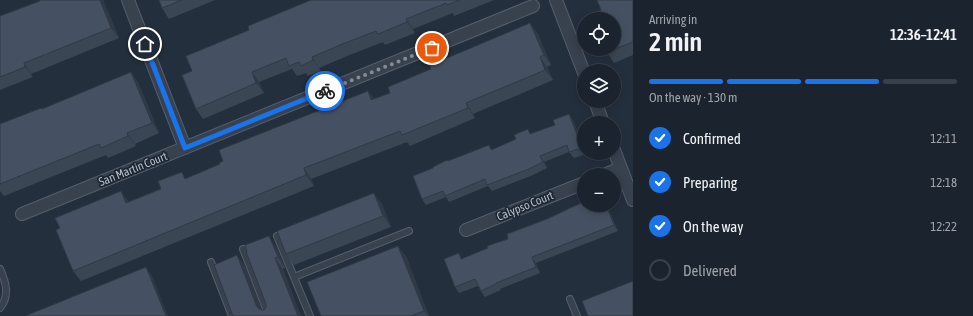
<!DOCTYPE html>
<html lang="en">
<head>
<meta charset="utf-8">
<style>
  :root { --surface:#1b232e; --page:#282f3a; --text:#f1f3f6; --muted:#a0a4aa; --line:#39404a; --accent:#1a73e8 }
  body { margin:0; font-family:"Asap Condensed",sans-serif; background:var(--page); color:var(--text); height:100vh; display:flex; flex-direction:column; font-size:15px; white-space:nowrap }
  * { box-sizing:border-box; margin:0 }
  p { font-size:13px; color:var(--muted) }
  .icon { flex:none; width:22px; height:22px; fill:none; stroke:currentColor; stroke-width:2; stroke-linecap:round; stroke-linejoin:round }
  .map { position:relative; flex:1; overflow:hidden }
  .side { display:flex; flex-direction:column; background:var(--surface); width:340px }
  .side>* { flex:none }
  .buttons { position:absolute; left:577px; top:12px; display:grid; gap:8px }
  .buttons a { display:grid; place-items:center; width:44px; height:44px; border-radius:50%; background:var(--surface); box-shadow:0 2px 10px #0003,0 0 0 1px var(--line); font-size:20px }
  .pin { position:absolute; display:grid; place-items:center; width:34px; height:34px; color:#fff; margin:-17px; border:2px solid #fff; border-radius:50%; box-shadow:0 1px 4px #0007 }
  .courier { position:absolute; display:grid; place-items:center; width:40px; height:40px; margin:-20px; border:3px solid #1a73e8; border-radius:50%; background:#fff; color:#222; box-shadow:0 1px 5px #0007 }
  .summary em { font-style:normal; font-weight:600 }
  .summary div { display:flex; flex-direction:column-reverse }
  .summary { display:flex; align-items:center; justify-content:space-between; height:68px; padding:0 16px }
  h1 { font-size:26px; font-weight:600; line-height:30px }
  .bar { display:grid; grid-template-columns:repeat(4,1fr); gap:6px 4px; align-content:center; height:48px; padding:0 16px }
  .bar i { height:5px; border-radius:3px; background:var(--line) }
  .bar .selected { background:var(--accent) }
  .bar p { grid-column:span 4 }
  ol { padding:0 16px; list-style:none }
  li { display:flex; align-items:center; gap:12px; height:44px }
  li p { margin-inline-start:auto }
  li .icon { padding:4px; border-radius:50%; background:var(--accent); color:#fff; stroke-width:4 }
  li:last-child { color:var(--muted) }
  li i { width:22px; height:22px; border:2px solid var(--line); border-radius:50% }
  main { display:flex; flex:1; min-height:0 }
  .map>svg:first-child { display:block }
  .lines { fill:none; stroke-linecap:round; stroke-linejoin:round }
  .lane-casing { stroke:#565f6c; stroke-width:8 }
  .street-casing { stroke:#565f6c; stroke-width:14 }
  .lane { stroke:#38414e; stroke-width:6 }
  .street { stroke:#38414e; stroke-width:12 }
  .wall { fill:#3b4654 }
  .shaded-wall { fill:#303945 }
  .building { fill:#455162; stroke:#303945 }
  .done { stroke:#828b98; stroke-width:4; stroke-dasharray:0 7.2 }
  .route { stroke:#1a73e8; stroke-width:5 }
  .labels { text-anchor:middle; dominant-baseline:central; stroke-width:3.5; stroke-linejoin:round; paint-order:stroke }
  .street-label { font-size:12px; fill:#b4bcc9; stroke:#1d2633 }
</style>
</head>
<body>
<main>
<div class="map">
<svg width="633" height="316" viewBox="0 0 633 316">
  <rect width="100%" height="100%" fill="#242f3e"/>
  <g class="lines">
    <!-- lane casing -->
    <g class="lane-casing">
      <path id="lane" d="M277 236 310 316
        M243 249 269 316
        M211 262 232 316
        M0 269C6 282 10 296 0 308
        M294 277 409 231
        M570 299 577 316"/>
    </g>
    <!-- street casing -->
    <g class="street-casing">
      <path id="street" d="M128 0 185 148
        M556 0 584 73
        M595 101 603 123
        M614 150 633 200
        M604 175 621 168
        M22 214 533 6
        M466 230 584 183"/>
    </g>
    <!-- lane -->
    <use href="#lane" class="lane"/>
    <!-- street -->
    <use href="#street" class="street"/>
  </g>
  <!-- wall -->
  <path class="wall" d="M103 0 119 38 31 74 33 77 0 90V16Z
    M159 0H215L169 19 162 8Z
    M311 0H494L454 16 453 13 413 29 415 33 385 45 383 42 347 56 319 68 321 71 308 76 306 73 297 76 292 69 259 82 264 93 203 119 196 109 192 71 249 30Z
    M633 0V55L614 63 607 52 601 10Z
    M538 34 551 65 547 67 553 80 473 114 475 118 410 146 407 142 311 179 314 186 81 281 73 271 128 202 220 164 368 91 374 99 390 93 431 69Z
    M138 82 159 133 135 144 136 146 108 158 106 155 4 196 0 191V124L42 109Z
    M573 120 584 148V153H586V154L574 158 569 152 544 162 547 168 533 175 492 191 488 186 449 202 446 197 426 205 422 199 433 168 448 161 489 145 492 150 531 133Z
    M382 204 391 227 294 265 286 254Z
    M582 205H607L618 231 536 263 540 273 500 289 501 290 485 297 481 291 478 286 459 293 455 287 463 259 508 239 547 219Z
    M276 247 285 268 283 269 301 316H233L245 266 262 310H264L266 307Z
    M406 256 429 316H321Z"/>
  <!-- shaded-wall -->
  <path class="shaded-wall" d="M100 0H103L119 38 111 28Z
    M406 19 413 29 415 33 407 22Z
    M530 23 538 34 551 65 544 55Z
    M312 57 319 68 321 71 313 60Z
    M540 57 547 67 553 80 545 70Z
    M24 63 31 74 33 77 25 67Z
    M131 72 138 82 159 133 152 123Z
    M252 72 259 82 264 93 256 83Z
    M368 91 375 101 371 100Z
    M466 103 473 114 475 118 468 108Z
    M569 114 573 120 584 148V151L582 148Z
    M127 133 135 144 136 146 128 136Z
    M540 156 544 162 547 168 543 162Z
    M304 168 311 179 314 186 306 175Z
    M121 191 128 201 133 214 126 203Z
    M374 193 382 204 391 227 383 216Z
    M606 205H607L618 231 614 225Z
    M269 236 276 247 285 268 278 257Z
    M398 246 406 256 429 316H428L424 311Z
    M237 255 245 266 264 316 257 307Z
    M532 257 536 263 540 273 536 267Z
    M275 258 283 269 301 316H298Z
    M146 267 152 276 168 316H166Z"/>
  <!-- building -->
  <path class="building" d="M39 0H100L111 28 24 63 25 67 0 77V16L40 1Z
    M159 0H182L162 8Z
    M311 0H460L447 5 446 3 406 19 407 22 378 34 376 31 340 45 312 57 313 60 301 66 299 62 289 66 286 58 252 72 256 83 196 109 182 75 192 71 186 56 249 30 248 26Z
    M597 0H633V42L607 52 605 49H614V19H593L592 14 601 10Z
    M530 23 544 55 540 57 545 70 466 103 468 108 402 135 400 131 304 168 306 175 73 271 56 230 60 228 55 218 121 191 126 203 161 189 158 181 182 172 185 179 220 164 219 163 223 161 219 150 368 91 371 100 390 93 388 87 431 69 429 65 447 57V58Z
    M131 72 152 123 127 133 128 136 101 148 99 144 0 184V124L41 108 42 109Z
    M569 114 582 148 569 152 567 145 540 156 543 162 529 169 487 185 485 179 445 196 443 191 422 199 413 176 433 168V167L447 160 448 161 489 145 491 150 516 139 514 135 528 129 530 134 555 125 553 120Z
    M374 193 383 216 286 254 277 231Z
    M581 203 582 205 584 204V205H606L614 225 532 257 536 267 496 283V284L481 291 475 279 455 287 444 259 459 253 461 259 488 248 487 246 508 239 507 234 547 219Z
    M269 236 278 257 275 258 298 316H233L214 265 237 255 257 307 261 310H264L266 307V304L246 252H247L245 245Z
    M398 246 424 311 410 316H321L307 282Z
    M146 267 166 316H25Z
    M633 281V316H588L582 301Z"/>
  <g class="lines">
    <!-- done -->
    <path class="done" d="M325 91 432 48"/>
    <!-- route -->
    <path class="route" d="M145 44 185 148 325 91"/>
  </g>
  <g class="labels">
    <!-- street labels -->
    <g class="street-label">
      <text transform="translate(133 169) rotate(-22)">San Martin Court</text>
      <text transform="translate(525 206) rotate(-22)">Calypso Court</text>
    </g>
  </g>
</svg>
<div class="buttons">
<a><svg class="icon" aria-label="locate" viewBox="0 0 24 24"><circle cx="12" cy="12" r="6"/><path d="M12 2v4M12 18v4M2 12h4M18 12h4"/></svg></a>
<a><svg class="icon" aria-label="layers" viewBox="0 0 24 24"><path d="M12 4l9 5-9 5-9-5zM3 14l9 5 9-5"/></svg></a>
<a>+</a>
<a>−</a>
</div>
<div class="pin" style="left:432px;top:48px;background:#ea580c"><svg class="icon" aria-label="bag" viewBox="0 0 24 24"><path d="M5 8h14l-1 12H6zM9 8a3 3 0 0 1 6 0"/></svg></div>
<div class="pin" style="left:145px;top:44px;background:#1f2937"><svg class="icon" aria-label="home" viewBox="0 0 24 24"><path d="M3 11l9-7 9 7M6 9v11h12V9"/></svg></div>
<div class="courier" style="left:325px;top:91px"><svg class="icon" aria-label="bike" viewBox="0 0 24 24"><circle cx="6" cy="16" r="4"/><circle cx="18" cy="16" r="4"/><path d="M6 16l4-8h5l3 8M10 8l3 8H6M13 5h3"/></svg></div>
</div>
<section class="side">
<div class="summary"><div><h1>2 min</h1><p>Arriving in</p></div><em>12:36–12:41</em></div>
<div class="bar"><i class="selected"></i><i class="selected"></i><i class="selected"></i><i></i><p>On the way · 130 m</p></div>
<ol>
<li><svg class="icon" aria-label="check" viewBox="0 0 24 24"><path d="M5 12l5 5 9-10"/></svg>Confirmed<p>12:11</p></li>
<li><svg class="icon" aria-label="check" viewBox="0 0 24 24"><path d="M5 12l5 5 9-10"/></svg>Preparing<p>12:18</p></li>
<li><svg class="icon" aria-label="check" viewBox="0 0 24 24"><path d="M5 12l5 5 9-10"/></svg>On the way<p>12:22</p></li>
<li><i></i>Delivered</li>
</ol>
</section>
</main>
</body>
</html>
